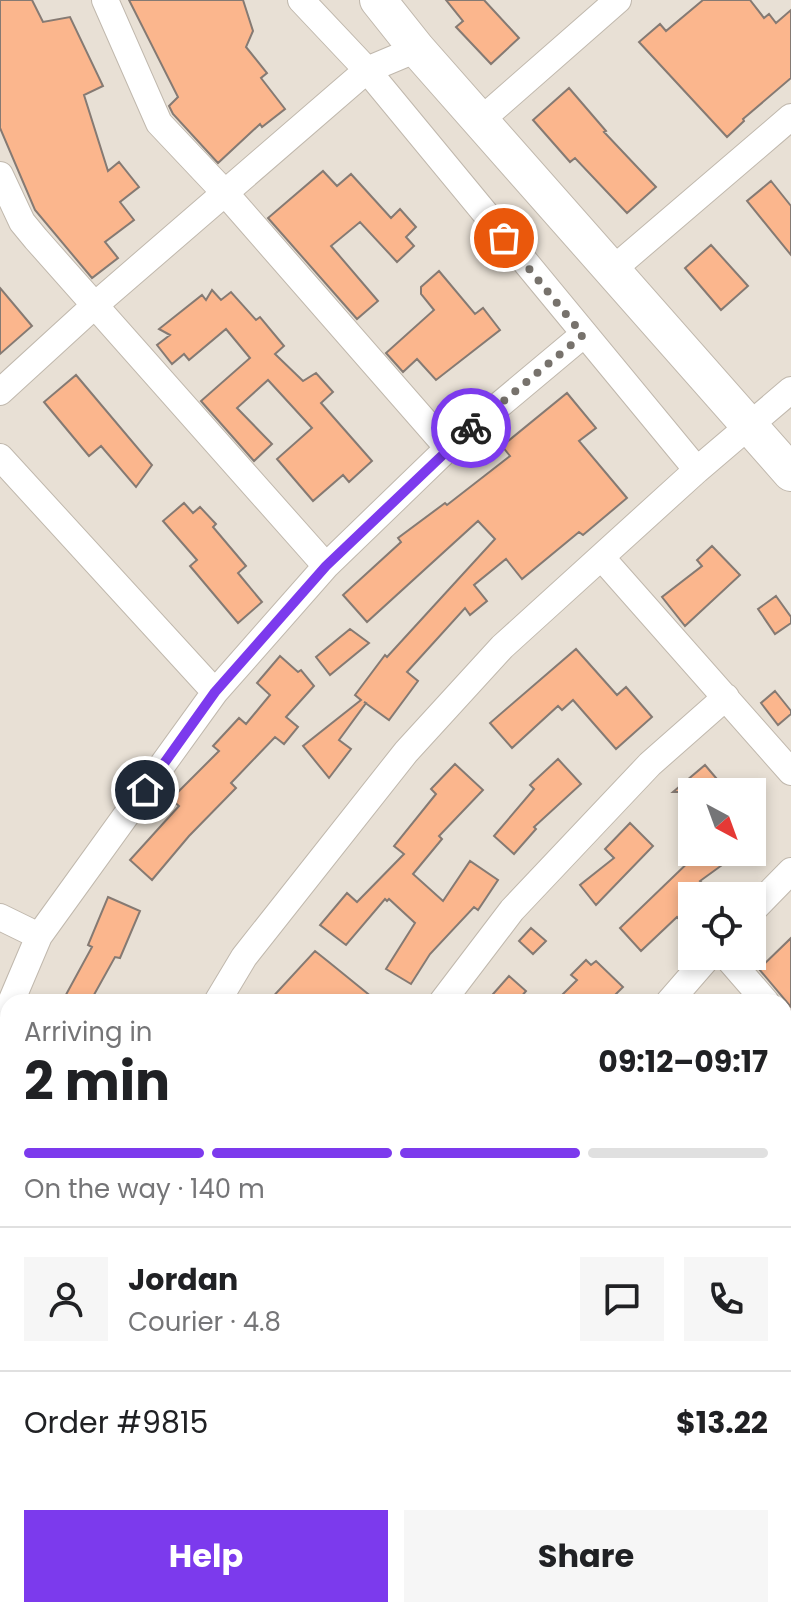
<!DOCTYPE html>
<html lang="en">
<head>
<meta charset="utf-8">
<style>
  :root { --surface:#fff; --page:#f6f6f6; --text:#202124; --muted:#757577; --line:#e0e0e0; --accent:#7c3aed }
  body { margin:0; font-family:Poppins,sans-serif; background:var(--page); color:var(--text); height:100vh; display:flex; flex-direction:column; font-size:30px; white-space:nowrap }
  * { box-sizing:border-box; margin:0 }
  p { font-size:26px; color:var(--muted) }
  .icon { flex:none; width:44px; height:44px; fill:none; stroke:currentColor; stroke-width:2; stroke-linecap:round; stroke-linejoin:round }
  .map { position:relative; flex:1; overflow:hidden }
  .sheet { position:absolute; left:0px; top:994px; width:792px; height:624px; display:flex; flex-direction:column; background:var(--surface); border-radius:24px 24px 0 0; box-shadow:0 4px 12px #0003 }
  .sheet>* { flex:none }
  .needle { width:52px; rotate:139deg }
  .buttons { position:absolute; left:678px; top:778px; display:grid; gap:16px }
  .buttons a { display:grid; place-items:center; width:88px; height:88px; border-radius:0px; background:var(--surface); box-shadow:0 4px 12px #0003; font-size:40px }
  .pin { position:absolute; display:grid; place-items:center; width:68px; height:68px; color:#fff; margin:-34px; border:4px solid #fff; border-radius:50%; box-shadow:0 2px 8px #0007 }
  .courier { position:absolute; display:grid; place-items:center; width:80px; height:80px; margin:-40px; border:6px solid #7c3aed; border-radius:50%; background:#fff; color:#222; box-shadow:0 2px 10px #0007 }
  .head em { font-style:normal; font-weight:700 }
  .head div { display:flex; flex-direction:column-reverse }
  .head { display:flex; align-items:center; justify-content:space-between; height:136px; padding:0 24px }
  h1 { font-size:52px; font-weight:700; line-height:60px }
  .bar { display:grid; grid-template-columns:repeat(4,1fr); gap:12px 8px; align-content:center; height:96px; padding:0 24px }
  .bar i { height:10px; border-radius:6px; background:var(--line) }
  .bar .on { background:var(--accent) }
  .bar p { grid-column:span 4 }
  .line { display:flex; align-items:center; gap:20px; padding:0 24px; border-top:2px solid var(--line) }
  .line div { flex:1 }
  .round { display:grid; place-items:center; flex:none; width:84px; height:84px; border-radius:0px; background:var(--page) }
  .primary-button { display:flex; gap:16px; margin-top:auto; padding:16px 24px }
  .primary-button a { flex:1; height:92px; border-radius:0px; background:var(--accent); color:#fff; font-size:32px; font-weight:700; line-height:92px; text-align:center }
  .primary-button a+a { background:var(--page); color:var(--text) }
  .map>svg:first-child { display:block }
  .built { fill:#e1d4c3 }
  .building { fill:#fbb68d; stroke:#857a73; stroke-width:2 }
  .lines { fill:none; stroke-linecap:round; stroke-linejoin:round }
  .street-casing { stroke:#c0b8ad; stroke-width:28 }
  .secondary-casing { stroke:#c0b8ad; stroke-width:38 }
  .street { stroke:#fff; stroke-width:26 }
  .secondary { stroke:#fff; stroke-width:36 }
  .done { stroke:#77726c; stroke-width:8; stroke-dasharray:0 14.4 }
  .route { stroke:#7c3aed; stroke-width:10 }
</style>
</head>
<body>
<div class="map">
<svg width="791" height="1618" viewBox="0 0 791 1618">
  <rect width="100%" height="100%" fill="#e8e0d5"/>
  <!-- built -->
  <path class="built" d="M0 1154 8 1158V1377L0 1395Z"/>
  <!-- building -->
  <path class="building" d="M0 0H32L43 22 70 17 103 86 84 95 108 171 119 162 139 187 120 202 134 220 105 242 118 258 92 278 35 210 0 128Z
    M129 0H243L253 31 246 47 267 73 261 78 285 109 262 127 260 124 218 163 173 114 169 106 178 97Z
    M446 0H484L519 38 491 64 456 27 463 21Z
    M703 0H750L764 18 769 14 776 23 791 10V78L743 119 744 121 727 137 639 42 660 24 666 31Z
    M569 88 606 131 604 132 656 187 627 213 575 158 570 162 533 120Z
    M323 171 337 186 351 174 391 218 400 209 416 227 406 237 414 246 397 262 360 222 331 246 378 301 357 319 268 218Z
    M771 181 791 206V255L747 201Z
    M711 245 748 286 721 310 685 268Z
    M439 271 475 314 483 308 500 330 436 380 417 359 403 372 386 353 434 310 421 294V287Z
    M0 288 32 326 0 354Z
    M212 290 221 300 231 292 256 320 260 317 284 346 275 354 303 381 316 373 333 392 321 403 372 461 349 482 343 475 313 501 277 459 312 428 268 380 237 408 272 444 254 461 201 401 250 358 226 329 189 360 184 354 172 364 157 345 170 335 159 329 202 295 206 300Z
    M76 375 152 465 136 487 101 446 89 456 44 402Z
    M567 393 596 428 579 441 627 498 583 535 579 532 522 579 506 559 474 585 487 601 470 615 465 608 407 672 418 681 389 720 364 702 366 703 339 740 351 749 329 778 303 746 361 700 355 695 385 655 387 657 495 539 478 521 367 622 343 595 401 542 398 538 445 503 447 505 510 456 502 446Z
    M184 503 193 513 200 507 216 524 213 527 246 566 238 573 262 602 238 623 190 566 197 560 163 521Z
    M712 546 740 575 685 626 662 597 702 566 697 560Z
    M776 596 791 617V623L775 634 758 609Z
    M350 629 369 643 330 675 316 657Z
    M576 649 617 695 626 687 652 717 616 749 573 700 562 710 558 706 512 748 490 723Z
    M280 656 298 672 301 670 314 686 286 717 298 727 284 744 275 737 231 783 236 788 189 836 152 880 130 860 179 806 171 799 219 751 213 746 239 718 246 724 270 695 257 683Z
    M775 691 791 711V714L778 725 761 703Z
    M558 759 581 784 534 827 536 829 514 854 494 836 534 789 530 785Z
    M455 764 483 790 439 836 442 839 413 874 443 901 470 861 498 880 478 910 474 907 430 954 411 984 386 969 415 923 389 899 387 901 385 899 346 945 320 925 347 893 357 902 404 854 394 846 436 794 431 789Z
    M705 765 728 792H673Z
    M630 823 653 846 596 905 580 885 614 858 605 849Z
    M699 852H740L700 881 715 896H692V912L682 922 677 917 641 951 620 928Z
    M108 897 140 911 120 958 115 957 90 1002H62L92 947 88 945Z
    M531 928 546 941 533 954 519 941Z
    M791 938V1007L759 969Z
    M315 951 330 963 378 1002H268Z
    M586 960 591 965 596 961 623 987 608 1002H555L577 980 571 975Z
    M509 976 526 991 517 1002H486Z"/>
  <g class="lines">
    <!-- street casing -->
    <g class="street-casing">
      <path id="street" d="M105 0 159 123 226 194 448 448
        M301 0 367 70 697 470
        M481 120 618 0
        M0 175 22 222 36 239 326 566
        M611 271 791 117
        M0 392 94 306 367 70 417 49
        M0 457 215 692
        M602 558 791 772
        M752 911 791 871
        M0 917 39 936
        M726 956 766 1002
        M11 1002 39 936 215 692 326 566 448 448 583 335
        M217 1002 244 957 406 752 502 647 697 470 791 390
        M442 1002 512 910 650 764 726 697
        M669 1002 709 956
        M784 1022 791 1030
        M0 1028 8 1010
        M0 1103 8 1107
        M784 1287 791 1295
        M0 1473 8 1455
        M784 1554 791 1563
        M136 1618 140 1610
        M330 1618 334 1610
        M662 1618 671 1610"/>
    </g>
    <!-- secondary casing -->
    <g class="secondary-casing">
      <path id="secondary" d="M378 0 417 49 791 473"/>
    </g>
    <!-- street -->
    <use href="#street" class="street"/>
    <!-- secondary -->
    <use href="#secondary" class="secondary"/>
  </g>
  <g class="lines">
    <!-- done -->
    <path class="done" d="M471 428 583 335 504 238"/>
    <!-- route -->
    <path class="route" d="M145 790 215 692 326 566 471 428"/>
  </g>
</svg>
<div class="buttons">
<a><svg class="needle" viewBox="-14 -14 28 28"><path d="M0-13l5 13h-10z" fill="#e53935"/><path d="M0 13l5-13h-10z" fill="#757577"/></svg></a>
<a><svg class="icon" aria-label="locate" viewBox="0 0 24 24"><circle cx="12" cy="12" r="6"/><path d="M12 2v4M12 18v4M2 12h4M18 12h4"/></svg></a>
</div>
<div class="pin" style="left:504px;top:238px;background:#ea580c"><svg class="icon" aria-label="bag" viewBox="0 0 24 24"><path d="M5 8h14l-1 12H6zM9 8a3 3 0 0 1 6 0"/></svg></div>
<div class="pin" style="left:145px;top:790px;background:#1f2937"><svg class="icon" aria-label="home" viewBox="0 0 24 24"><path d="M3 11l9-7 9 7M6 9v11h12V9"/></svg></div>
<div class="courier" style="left:471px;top:428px"><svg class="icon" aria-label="bike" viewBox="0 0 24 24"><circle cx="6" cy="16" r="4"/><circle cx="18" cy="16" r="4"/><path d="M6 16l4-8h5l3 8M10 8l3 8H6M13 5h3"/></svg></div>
<section class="sheet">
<div class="head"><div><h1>2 min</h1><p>Arriving in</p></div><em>09:12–09:17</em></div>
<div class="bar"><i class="on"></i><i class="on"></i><i class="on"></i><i></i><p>On the way · 140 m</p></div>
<div class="line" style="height:144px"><a class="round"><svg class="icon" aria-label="person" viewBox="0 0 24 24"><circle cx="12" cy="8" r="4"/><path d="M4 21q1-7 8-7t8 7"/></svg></a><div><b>Jordan</b><p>Courier · 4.8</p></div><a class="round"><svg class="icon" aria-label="chat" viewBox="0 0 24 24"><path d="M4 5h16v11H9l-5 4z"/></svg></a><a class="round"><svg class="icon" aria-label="phone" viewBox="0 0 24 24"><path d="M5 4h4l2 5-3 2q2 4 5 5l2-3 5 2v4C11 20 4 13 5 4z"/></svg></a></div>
<div class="line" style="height:104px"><div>Order #9815</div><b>$13.22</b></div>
<div class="primary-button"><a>Help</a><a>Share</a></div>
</section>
</div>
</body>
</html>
